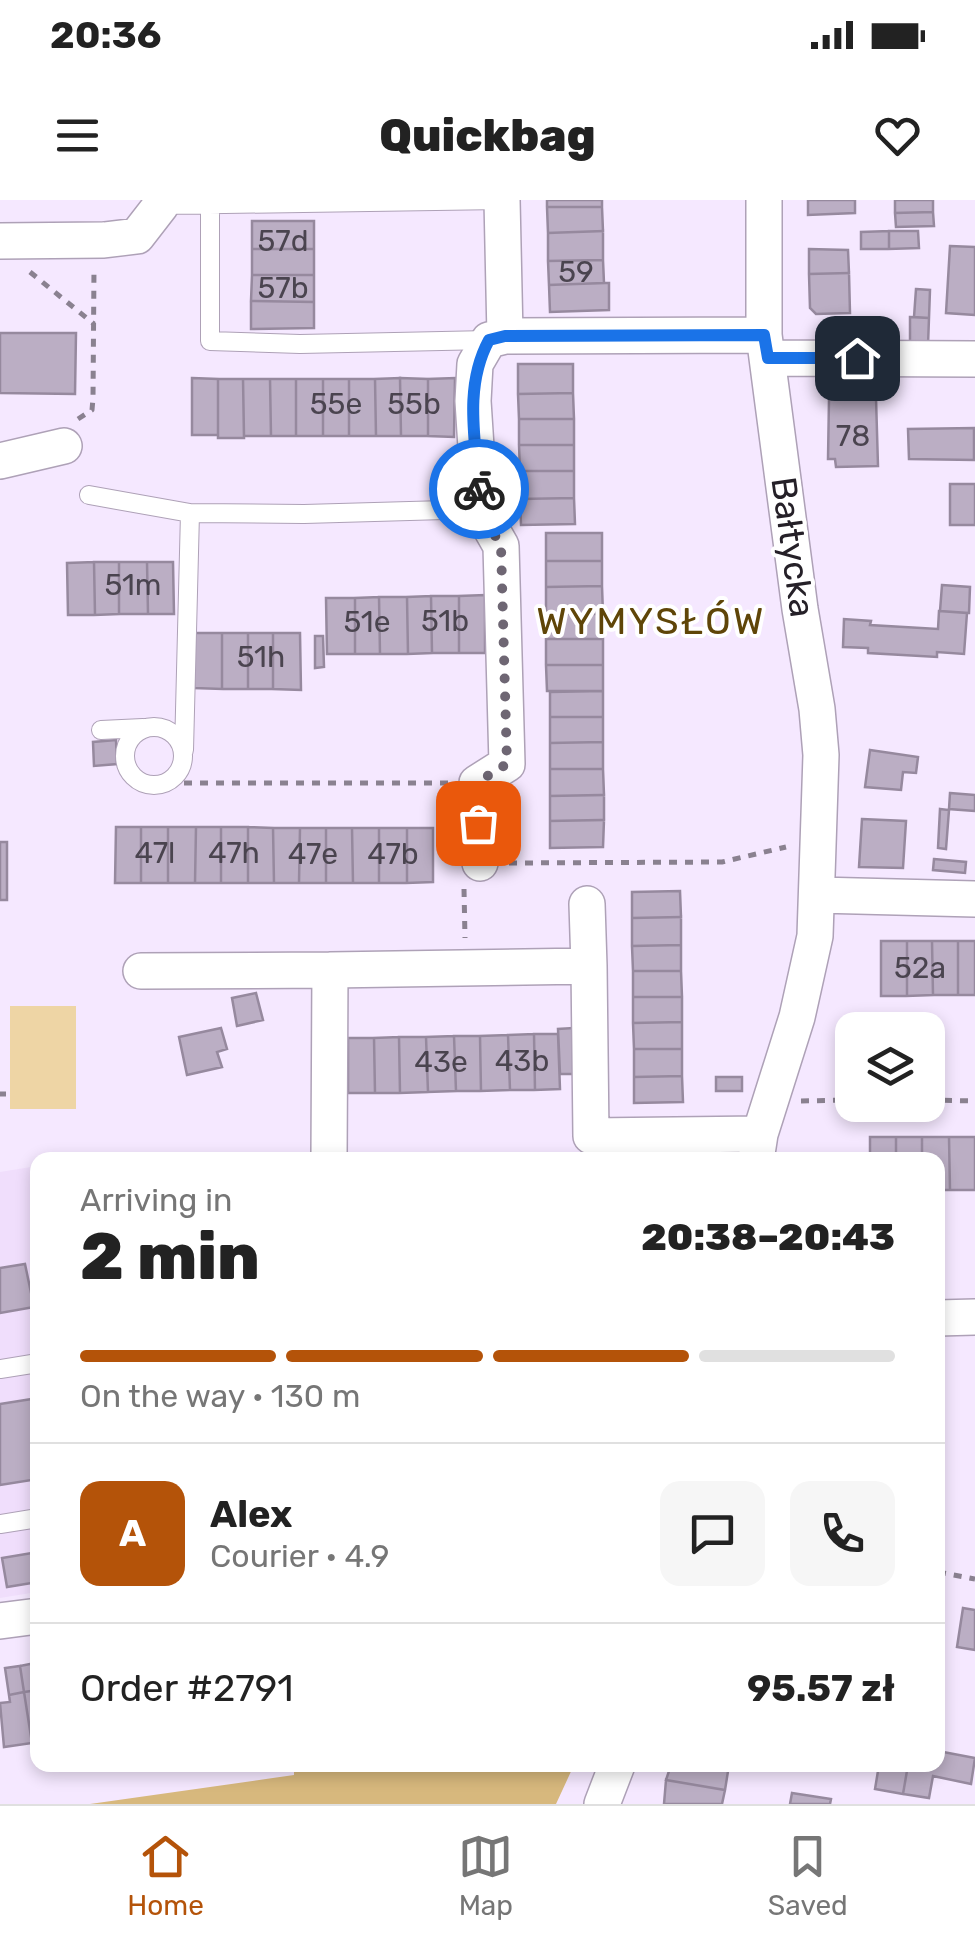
<!DOCTYPE html>
<html lang="en">
<head>
<meta charset="utf-8">
<style>
  :root { --surface:#fff; --page:#f6f6f6; --text:#222; --muted:#767676; --line:#e0e0e0; --accent:#b45309 }
  body { margin:0; font-family:Rubik,sans-serif; background:var(--page); color:var(--text); height:100vh; display:flex; flex-direction:column; font-size:38px; white-space:nowrap }
  * { box-sizing:border-box; margin:0 }
  p { font-size:32px; color:var(--muted) }
  .icon { flex:none; width:55px; height:55px; fill:none; stroke:currentColor; stroke-width:2; stroke-linecap:round; stroke-linejoin:round }
  .map { position:relative; flex:1; overflow:hidden }
  .sheet { position:absolute; left:30px; top:952px; width:915px; height:620px; display:flex; flex-direction:column; background:var(--surface); border-radius:20px; box-shadow:0 5px 15px #0003 }
  .sheet>* { flex:none }
  .controls { position:absolute; left:835px; top:812px; display:grid; gap:20px }
  .controls a { display:grid; place-items:center; width:110px; height:110px; border-radius:20px; background:var(--surface); box-shadow:0 5px 15px #0003; font-size:50px }
  .pin { position:absolute; display:grid; place-items:center; width:85px; height:85px; color:#fff; margin:-42px; border-radius:20px; box-shadow:0 5px 15px #0006 }
  .courier { position:absolute; display:grid; place-items:center; width:100px; height:100px; margin:-50px; border:8px solid #1a73e8; border-radius:50%; background:#fff; color:#222; box-shadow:0 2px 12px #0007 }
  .summary em { font-style:normal; font-weight:800 }
  .summary div { display:flex; flex-direction:column-reverse }
  .summary { display:flex; align-items:center; justify-content:space-between; height:170px; padding:0 50px }
  h1 { font-size:65px; font-weight:800; line-height:75px }
  .bar { display:grid; grid-template-columns:repeat(4,1fr); gap:15px 10px; align-content:center; height:120px; padding:0 50px }
  .bar i { height:12px; border-radius:8px; background:var(--line) }
  .bar .selected { background:var(--accent) }
  .bar p { grid-column:span 4 }
  .line { display:flex; align-items:center; gap:25px; padding:0 50px; border-top:2px solid var(--line) }
  .line div { flex:1 }
  .round { display:grid; place-items:center; flex:none; width:105px; height:105px; border-radius:20px; background:var(--page) }
  .status { display:flex; justify-content:space-between; align-items:center; height:70px; padding:0 50px; background:var(--surface); direction:ltr }
  .status svg { height:28px; fill:currentColor }
  header { display:flex; justify-content:space-between; align-items:center; height:130px; padding:0 50px; background:var(--surface); font-size:45px; font-weight:800 }
  .dock { display:flex; justify-content:space-around; align-items:center; height:140px; border-top:2px solid var(--line); background:var(--surface); font-size:28px; color:var(--muted) }
  .dock a { display:grid; justify-items:center; gap:5px }
  .dock .selected { color:var(--accent) }
  .map>svg:first-child { display:block }
  .built { fill:#f0defc }
  .green { fill:#eed5a5 }
  .forest { fill:#d7b87d }
  .building { fill:#bbaec4; stroke:#96899e; stroke-width:2.5 }
  .lines { fill:none; stroke-linecap:round; stroke-linejoin:round }
  .service-casing { stroke:#aea1b7; stroke-width:20 }
  .minor-casing { stroke:#aea1b7; stroke-width:38 }
  .path { stroke:#8a8190; stroke-width:5; stroke-dasharray:8 8; stroke-linecap:butt }
  .service { stroke:#fff; stroke-width:18 }
  .minor { stroke:#fff; stroke-width:35 }
  .done { stroke:#6e6673; stroke-width:10; stroke-dasharray:0 18 }
  .route { stroke:#1a73e8; stroke-width:12 }
  .labels { text-anchor:middle; dominant-baseline:central; stroke-width:8; stroke-linejoin:round; paint-order:stroke }
  .number-label { font-size:30px; fill:#4a444f }
  .street-label { font-size:35px; fill:#252028; stroke:#fff }
  .neighbourhood-label { font-size:38px; letter-spacing:2.5px; fill:#5f4508; stroke:#fff }
</style>
</head>
<body>
<div class="status"><b>20:36</b><svg viewBox="0 0 49 12"><path d="M0 12V9h3v3zM5 12V6h3v6zM10 12V3h3v9zM15 12V0h3v12zM26 1h20v11H26zM47 4h2v5h-2z"/></svg></div>
<header><svg class="icon" aria-label="menu" viewBox="0 0 24 24"><path d="M4 6h16M4 12h16M4 18h16"/></svg>Quickbag<svg class="icon" aria-label="heart" viewBox="0 0 24 24"><path d="M12 20l-8-8c-3-5 5-10 8-4 3-6 11-1 8 4z"/></svg></header>
<div class="map">
<svg width="975" height="1604" viewBox="0 0 975 1604">
  <rect width="100%" height="100%" fill="#f5e8ff"/>
  <!-- built -->
  <path class="built" d="M37 966V1392L0 1398V972Z"/>
  <!-- green -->
  <path class="green" d="M10 806H76V909H10Z"/>
  <!-- forest -->
  <path class="forest" d="M294 1565H574L556 1604H90L294 1575Z"/>
  <!-- building -->
  <path class="building" d="M547 0H602V7H547Z
    M808 0H855V13L808 15Z
    M895 0H933V12L895 13Z
    M547 7H602L603 31 548 33Z
    M933 12 934 26 896 27 895 13Z
    M252 21H314V49H252Z
    M603 31V60L548 61V33Z
    M889 31V49H861V32Z
    M889 31H918L919 48 889 49Z
    M950 46 975 47V115L946 113Z
    M252 49H314V75H252Z
    M809 49 848 50 849 73 809 74Z
    M603 60 604 83 549 85 548 61Z
    M849 73 850 113 816 114 810 108 809 74Z
    M252 75H314V102L251 101Z
    M604 83H609V110L550 112 549 85Z
    M916 89 930 90 929 118 914 117Z
    M251 101 314 102V128L251 129Z
    M910 117 929 118 928 145 910 144Z
    M0 133H76L75 194 0 193Z
    M518 164H573V193L518 194Z
    M192 178 218 179V235H192Z
    M400 178 428 179V236H401Z
    M400 178 401 236H376L375 179Z
    M455 178 454 237 428 236V179Z
    M218 179H243L244 238H218Z
    M243 179H270L271 236H244Z
    M270 179H296V236H271Z
    M296 179H323V236H296Z
    M323 179H349V236H323Z
    M349 179H375L376 236H349Z
    M573 193 574 219H519L518 194Z
    M876 198 878 266 836 267 835 259H828L829 199Z
    M519 219H574V245H519Z
    M974 228V260L909 259 908 229Z
    M519 245H574V271H520Z
    M520 271H574V298L520 299Z
    M950 284H975V325H950Z
    M574 298 575 324 521 325 520 299Z
    M546 333H602V361H546Z
    M546 361H602V386L546 387Z
    M94 362H119V414L95 415Z
    M94 362 95 415H68L67 363Z
    M119 362H147L148 414H119Z
    M147 362H173L174 414H148Z
    M942 385 970 387 969 413 940 411Z
    M602 386 603 414H546V387Z
    M485 395V453H459V396Z
    M431 396H459V453H432Z
    M431 396 432 453 408 454 407 397Z
    M379 397H407L408 454H380Z
    M379 397 380 454H355V398Z
    M326 398H355V454H327Z
    M939 411 967 413 964 454 937 452V457L868 453V448L843 447 844 419 871 421 870 425 938 429Z
    M546 414H603V439H546Z
    M193 433H222V489L194 488Z
    M222 433H248V489H222Z
    M248 433H273V489H248Z
    M273 433H300L301 490 273 489Z
    M315 436H323L324 467 315 468Z
    M546 439H603V465H546Z
    M546 465H603V491H547Z
    M603 491V517H550V492Z
    M550 517H603V542L550 543Z
    M116 540 117 564 94 566 93 542Z
    M603 542V569H550V543Z
    M870 550 918 557 916 573 903 572 901 590 865 587Z
    M550 569H603L604 595 550 596Z
    M950 593 975 595V611L949 609Z
    M601 595H604V620L550 621V596Z
    M940 609 949 610 946 649 938 648Z
    M862 619 906 621 903 668 859 667Z
    M601 620H604L603 647 550 648V621Z
    M116 627H141V683H115Z
    M141 627H168V683H141Z
    M168 627H196L195 683H168Z
    M196 627H221V683H195Z
    M221 627H248V683H221Z
    M248 627 273 628 274 683H248Z
    M273 628H300L299 683H274Z
    M300 628H326V683H299Z
    M326 628H352L353 683H326Z
    M352 628H379V683H353Z
    M379 628H407V683H379Z
    M407 628H433V682L407 683Z
    M0 642H7V700H0Z
    M934 659 966 662 965 673 933 670Z
    M680 691 681 717 632 718V692Z
    M681 717V745L632 746V718Z
    M881 741H907V796H881Z
    M907 741H932L933 795 907 796Z
    M932 741H958V795H933Z
    M958 741H975V795H958Z
    M681 745V771H633L632 746Z
    M633 771H681L682 797H633Z
    M256 793 263 820 237 826 232 798Z
    M633 797H682V822L633 823Z
    M682 822V849H634L633 823Z
    M221 828 227 849 217 852 222 867 187 875 179 837Z
    M573 828 574 874H560L558 829Z
    M534 834H558L560 889 535 890Z
    M534 834 535 890H510L508 835Z
    M508 835 510 890 481 891 480 836Z
    M454 836H480L481 891H456Z
    M454 836 456 891 428 892 426 837Z
    M399 837H426L428 892 400 893Z
    M399 837 400 893H375L374 838Z
    M348 838H374L375 893H348Z
    M634 849H682V876L634 877Z
    M682 876 683 902 634 903V877Z
    M716 877H742V891H716Z
    M870 937H896V960H870Z
    M896 937H922V960H896Z
    M922 937H949L950 990H938V960H922Z
    M949 937H975V990H950Z
    M25 1064 34 1107 0 1113V1068Z
    M38 1198V1279L0 1285V1204Z
    M38 1352V1382L7 1387 2 1358Z
    M963 1408 975 1410V1450L957 1447Z
    M35 1463 38 1490 24 1492 20 1466Z
    M20 1466 24 1492 9 1495 5 1468Z
    M38 1490V1542L32 1543 24 1492Z
    M24 1492 32 1543 4 1547 0 1503 10 1502 9 1495Z
    M938 1551 975 1558 971 1584 933 1576 929 1598 903 1594 908 1565H938Z
    M671 1565H729L725 1590 666 1580Z
    M879 1565H908L903 1594 875 1589Z
    M666 1580 725 1590 722 1604H664Z
    M792 1593 831 1599 830 1604H790Z"/>
  <g class="lines">
    <!-- service casing -->
    <g class="service-casing">
      <path id="service" d="M159 1 161 5 502 0
        M210 5V141L300 144 489 140
        M89 295 190 313 304 314 480 309
        M125 556a29 29 0 1 1 58 0a29 29 0 1 1-58 0Z
        M101 530 143 528
        M184 550 190 313
        M0 1169 38 1163
        M0 1324 38 1318"/>
    </g>
    <!-- minor casing -->
    <g class="minor-casing">
      <path id="minor" d="M0 41 104 40 137 36 161 5
        M505 136 764 135
        M768 158 975 159
        M0 261 64 246
        M480 663 477 583 507 564 501 346 480 309 473 201 475 164 489 140 505 136 502 0
        M818 695 975 699
        M587 704 589 766
        M330 770 589 766 591 936 760 934
        M141 771 330 770 329 960
        M756 960 760 934 797 817 815 736 821 555 817 509 800 409 764 135V0
        M938 1118 975 1117
        M0 1421 38 1416
        M602 1604 617 1565"/>
    </g>
    <!-- path -->
    <path class="path" d="M30 72 94 124
      M78 219 92 210 93 198 94 68
      M168 583H449
      M509 663 722 662 786 647
      M464 689 465 738
      M0 894H6
      M928 900 975 901
      M801 901 852 900
      M938 1372 975 1379"/>
    <!-- service -->
    <use href="#service" class="service"/>
    <!-- minor -->
    <use href="#minor" class="minor"/>
  </g>
  <g class="lines">
    <!-- done -->
    <path class="done" d="M478 623 476 583 507 564 501 346 480 309 479 289"/>
    <!-- route -->
    <path class="route" d="M479 289C475 238 464 186 489 140L505 136 764 135 768 158H857"/>
  </g>
  <g class="labels">
    <!-- number labels -->
    <g class="number-label">
      <text x="283" y="41">57d</text>
      <text x="576" y="72">59</text>
      <text x="283" y="88">57b</text>
      <text x="336" y="204">55e</text>
      <text x="414" y="204">55b</text>
      <text x="853" y="236">78</text>
      <text x="133" y="385">51m</text>
      <text x="445" y="421">51b</text>
      <text x="367" y="422">51e</text>
      <text x="261" y="457">51h</text>
      <text x="155" y="653">47l</text>
      <text x="234" y="653">47h</text>
      <text x="313" y="654">47e</text>
      <text x="393" y="654">47b</text>
      <text x="920" y="768">52a</text>
      <text x="522" y="861">43b</text>
      <text x="441" y="862">43e</text>
    </g>
    <!-- street labels -->
    <g class="street-label">
      <text transform="translate(793 347) rotate(82)">Bałtycka</text>
    </g>
    <!-- neighbourhood labels -->
    <g class="neighbourhood-label">
      <text x="651" y="421">WYMYSŁÓW</text>
    </g>
  </g>
</svg>
<div class="controls">
<a><svg class="icon" aria-label="layers" viewBox="0 0 24 24"><path d="M12 4l9 5-9 5-9-5zM3 14l9 5 9-5"/></svg></a>
</div>
<div class="pin" style="left:478px;top:623px;background:#ea580c"><svg class="icon" aria-label="bag" viewBox="0 0 24 24"><path d="M5 8h14l-1 12H6zM9 8a3 3 0 0 1 6 0"/></svg></div>
<div class="pin" style="left:857px;top:158px;background:#1f2937"><svg class="icon" aria-label="home" viewBox="0 0 24 24"><path d="M3 11l9-7 9 7M6 9v11h12V9"/></svg></div>
<div class="courier" style="left:479px;top:289px"><svg class="icon" aria-label="bike" viewBox="0 0 24 24"><circle cx="6" cy="16" r="4"/><circle cx="18" cy="16" r="4"/><path d="M6 16l4-8h5l3 8M10 8l3 8H6M13 5h3"/></svg></div>
<section class="sheet">
<div class="summary"><div><h1>2 min</h1><p>Arriving in</p></div><em>20:38–20:43</em></div>
<div class="bar"><i class="selected"></i><i class="selected"></i><i class="selected"></i><i></i><p>On the way · 130 m</p></div>
<div class="line" style="height:180px"><b class="round" style="background:var(--accent);color:#fff">A</b><div><b>Alex</b><p>Courier · 4.9</p></div><a class="round"><svg class="icon" aria-label="chat" viewBox="0 0 24 24"><path d="M4 5h16v11H9l-5 4z"/></svg></a><a class="round"><svg class="icon" aria-label="phone" viewBox="0 0 24 24"><path d="M5 4h4l2 5-3 2q2 4 5 5l2-3 5 2v4C11 20 4 13 5 4z"/></svg></a></div>
<div class="line" style="height:130px"><div>Order #2791</div><b>95.57 zł</b></div>
</section>
</div>
<nav class="dock">
<a class="selected"><svg class="icon" aria-label="home" viewBox="0 0 24 24"><path d="M3 11l9-7 9 7M6 9v11h12V9"/></svg>Home</a>
<a><svg class="icon" aria-label="map" viewBox="0 0 24 24"><path d="M3 6l6-2 6 2 6-2v14l-6 2-6-2-6 2zM9 4v14M15 6v14"/></svg>Map</a>
<a><svg class="icon" aria-label="saved" viewBox="0 0 24 24"><path d="M7 4h10v16l-5-4-5 4z"/></svg>Saved</a>
</nav>
</body>
</html>
